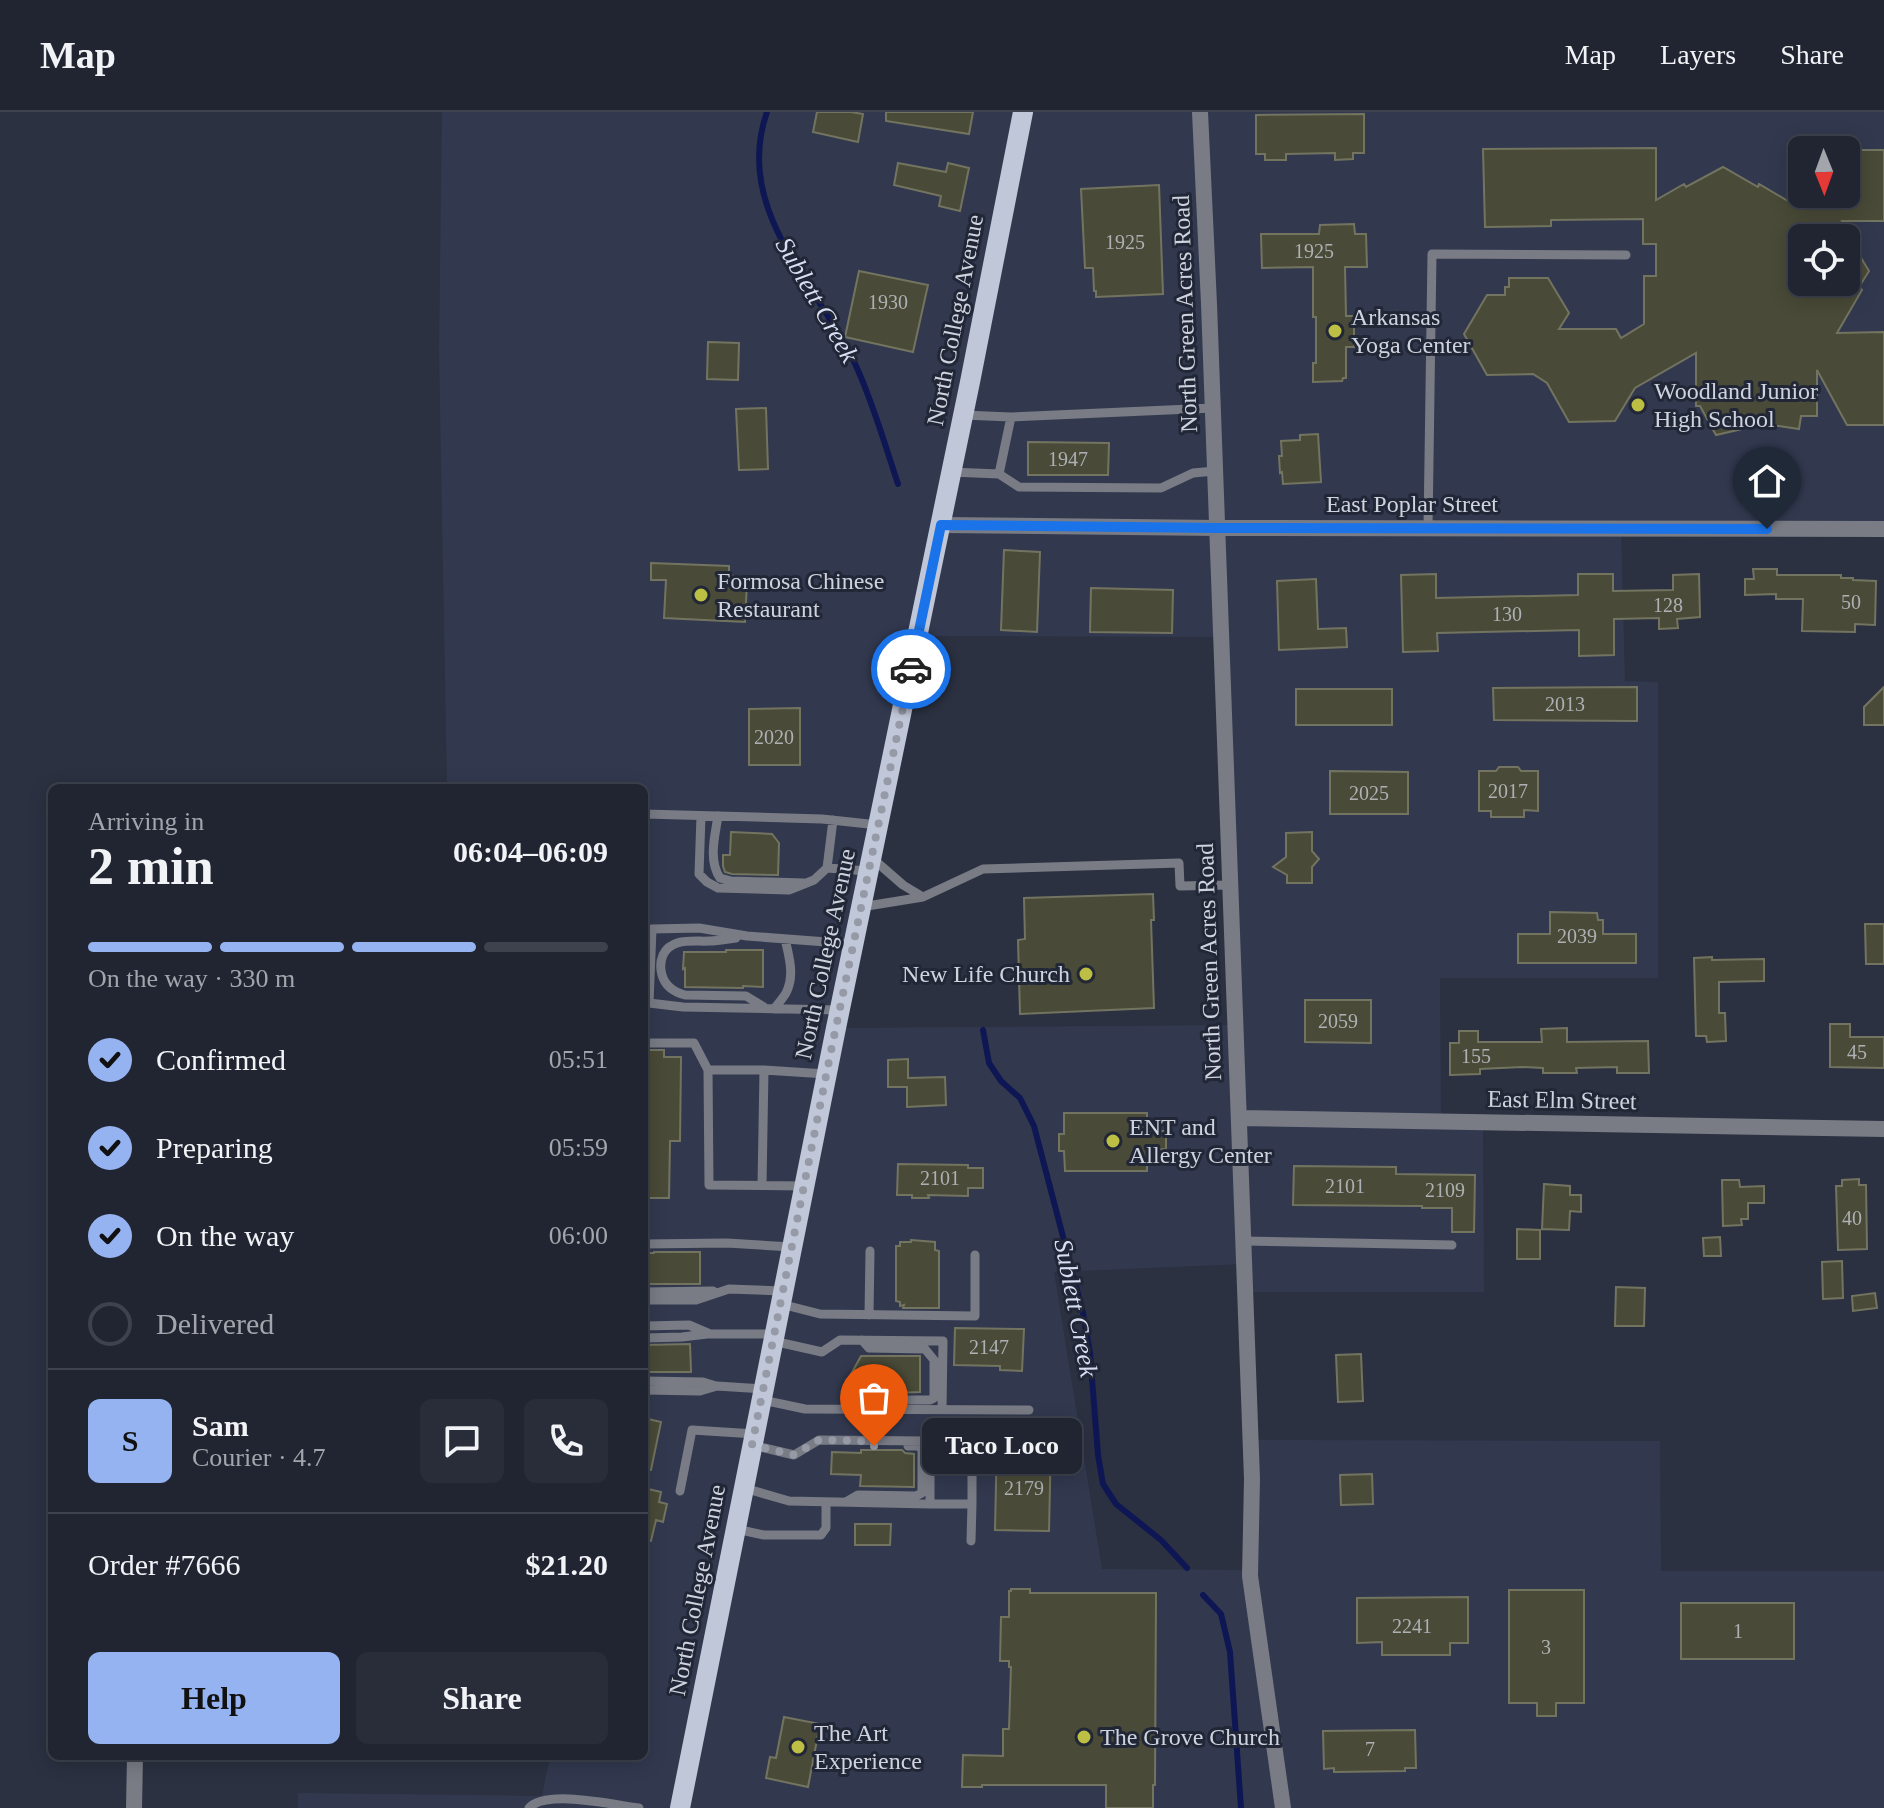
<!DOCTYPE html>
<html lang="en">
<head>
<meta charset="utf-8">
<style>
  :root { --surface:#202531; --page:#282d39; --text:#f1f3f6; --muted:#a2a5ab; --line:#3d424d; --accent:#95b2f1 }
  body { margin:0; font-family:"Times New Roman",serif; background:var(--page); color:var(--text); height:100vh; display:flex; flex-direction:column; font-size:30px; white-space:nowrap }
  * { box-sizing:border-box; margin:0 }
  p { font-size:26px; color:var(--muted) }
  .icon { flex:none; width:44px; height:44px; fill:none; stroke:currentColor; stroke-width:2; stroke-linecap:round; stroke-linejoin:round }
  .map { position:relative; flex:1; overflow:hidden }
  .sheet { position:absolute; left:48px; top:672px; width:600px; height:976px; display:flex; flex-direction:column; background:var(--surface); border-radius:12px; box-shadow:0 4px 20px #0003,0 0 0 2px var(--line) }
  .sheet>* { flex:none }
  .needle { width:52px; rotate:179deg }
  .tools { position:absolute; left:1788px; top:24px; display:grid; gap:16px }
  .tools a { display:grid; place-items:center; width:72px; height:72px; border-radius:12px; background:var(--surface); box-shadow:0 4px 20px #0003,0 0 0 2px var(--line); font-size:40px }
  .pin { position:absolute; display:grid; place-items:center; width:68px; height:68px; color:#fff; margin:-82px -34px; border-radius:50% 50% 50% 0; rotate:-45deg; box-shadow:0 0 8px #0007 }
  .pin .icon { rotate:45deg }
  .courier { position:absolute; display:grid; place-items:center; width:80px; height:80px; margin:-40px; border:6px solid #1a73e8; border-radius:50%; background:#fff; color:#222; box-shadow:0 2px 10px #0007 }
  .bubble { position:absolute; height:56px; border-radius:12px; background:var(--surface); box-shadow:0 4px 20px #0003,0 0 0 2px var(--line); font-size:26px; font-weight:800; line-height:56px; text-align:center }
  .summary em { font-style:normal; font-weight:800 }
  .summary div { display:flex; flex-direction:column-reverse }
  .summary { display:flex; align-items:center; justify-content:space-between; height:136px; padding:0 40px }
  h1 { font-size:52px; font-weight:800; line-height:60px }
  .bar { display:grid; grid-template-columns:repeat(4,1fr); gap:12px 8px; align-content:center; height:96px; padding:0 40px }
  .bar i { height:10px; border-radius:6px; background:var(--line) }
  .bar .selected { background:var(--accent) }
  .bar p { grid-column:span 4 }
  .line { display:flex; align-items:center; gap:20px; padding:0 40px; border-top:2px solid var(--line) }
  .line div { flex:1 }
  .round { display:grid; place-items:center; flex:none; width:84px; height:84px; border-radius:12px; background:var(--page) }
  ol { padding:0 40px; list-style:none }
  li { display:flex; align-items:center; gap:24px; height:88px }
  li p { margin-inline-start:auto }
  li .icon { padding:8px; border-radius:50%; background:var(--accent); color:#111; stroke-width:4 }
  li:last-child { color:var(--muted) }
  li i { width:44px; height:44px; border:4px solid var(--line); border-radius:50% }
  .button { display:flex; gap:16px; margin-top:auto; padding:16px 40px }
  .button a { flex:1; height:92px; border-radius:12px; background:var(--accent); color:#111; font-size:32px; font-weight:800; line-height:92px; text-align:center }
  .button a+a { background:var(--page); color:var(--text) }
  header { display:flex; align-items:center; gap:48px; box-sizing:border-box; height:112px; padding:0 40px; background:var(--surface); border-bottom:2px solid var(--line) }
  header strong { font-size:38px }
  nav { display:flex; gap:44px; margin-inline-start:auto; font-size:28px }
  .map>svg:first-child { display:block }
  .built { fill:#32394f; fill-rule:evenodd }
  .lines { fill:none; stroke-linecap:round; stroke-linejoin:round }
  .stream { stroke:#0e1754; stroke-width:6 }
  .building { fill:#494a37; stroke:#737460; stroke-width:2; fill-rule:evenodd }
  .lane { stroke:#797c85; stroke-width:9 }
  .street { stroke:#797c85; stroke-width:16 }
  .primary { stroke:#c0c7d8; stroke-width:20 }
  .done { stroke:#969aa7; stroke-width:8; stroke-dasharray:0 14.4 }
  .route { stroke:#1a73e8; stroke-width:10 }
  .poi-dot { fill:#bcbf43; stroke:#222737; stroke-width:3 }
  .labels { text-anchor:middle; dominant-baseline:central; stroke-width:6; stroke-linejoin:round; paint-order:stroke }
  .number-label { font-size:20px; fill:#aeb1b4 }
  .street-label { font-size:24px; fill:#cfd3de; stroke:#222737 }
  .poi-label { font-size:24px; fill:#cfd3de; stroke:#222737; text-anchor:start }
  .water-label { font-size:26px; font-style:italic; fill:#d8dff3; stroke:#222737 }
</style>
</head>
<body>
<header>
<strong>Map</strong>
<nav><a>Map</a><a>Layers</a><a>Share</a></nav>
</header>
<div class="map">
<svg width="1884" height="1696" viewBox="0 0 1884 1696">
  <rect width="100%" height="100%" fill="#2b3141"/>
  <!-- built -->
  <path class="built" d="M442 0H1884V417H1621L1625 569 1658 570V866H1440L1441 1009 1483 1010 1484 1180H1245L1244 1152 1054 1160 1102 1457 1250 1458V1328L1660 1329 1661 1459H1884V1696H298V1681L542 1684 550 1644H644V676H447L439 239ZM1802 38H1846V82H1802ZM1802 126H1846V170H1802ZM918 524 1221 525 1235 913 836 916Z"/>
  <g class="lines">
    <!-- stream -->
    <path class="stream" d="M767 0C732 99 820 174 857 256 874 294 885 333 898 372
      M983 918 989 951 1001 969 1020 986 1034 1014 1083 1201 1090 1241 1098 1343 1103 1372 1116 1392 1161 1428 1187 1456
      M1203 1483 1221 1502 1230 1540 1241 1696"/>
  </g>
  <!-- building -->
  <path class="building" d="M817 0H851L863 2 858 30 813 20Z
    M886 0H973L969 22 886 9Z
    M1364 2V41H1353V47L1335 48V41L1286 42V48H1265V42H1256V3Z
    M1656 36V88L1684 72 1686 75 1723 55 1758 75 1759 72 1788 89V82H1846V38H1884V109H1842L1853 126H1849L1869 159 1859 175 1862 178 1837 221 1884 220V313H1847L1817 258V304H1801L1799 317 1779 314H1755L1716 323 1700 294H1696V241L1635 276 1615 309 1569 310 1547 271 1533 262 1487 263 1464 222 1487 183H1505V175H1509V166H1548L1569 201 1559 217H1616L1621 226 1644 212V164H1656V132H1643V107L1551 108V114L1485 115 1483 37ZM1802 126H1846V170H1802Z
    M898 51 946 60 948 51 969 56 960 99 939 94 941 84 894 73Z
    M1159 73 1163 182 1096 185V179H1094L1093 156H1085L1081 77Z
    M1354 112 1355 122H1366L1367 155H1345L1346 204H1354V235H1346V266H1343L1342 269 1313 270V251H1316V205H1313V155L1262 156 1261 122H1319L1320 113Z
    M859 159 928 173 913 240 845 225Z
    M708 230 739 231 738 268 707 267Z
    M766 296 768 357 739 358 736 297Z
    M1318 322 1321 370 1283 372 1282 360 1280 361 1279 344H1282L1281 329 1300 328V323Z
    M1028 330 1109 331 1108 363H1028Z
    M1004 438 1040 440 1037 520 1001 518Z
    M651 451 729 454V460L740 471H747L745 510 664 506 666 468H651Z
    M1753 457H1777V463H1841V466H1853V468L1876 469 1875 513 1855 512V520L1802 519 1803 487H1776V482L1745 483V467H1754Z
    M1436 462V486L1578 483V462H1613V479L1673 478V463L1699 462 1700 505 1677 507 1678 516 1659 517V506L1614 507V543L1579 544V518L1437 521 1438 539 1403 540 1401 463Z
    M1316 467 1318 517 1346 516 1347 535 1279 538 1277 469Z
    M1091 476 1173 478 1172 521 1090 520Z
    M1637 575V609L1494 608 1493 576Z
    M1884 575V613H1864V595Z
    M1296 577H1392V613H1296Z
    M800 596V653H749V597Z
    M1499 655H1518L1521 659H1538V699L1524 698V705H1491V699H1479V659H1496Z
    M1330 659 1408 660V702H1330Z
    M731 720 772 722 779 731 778 763 732 762 725 760 723 754V743H730Z
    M1312 720V739L1319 747 1312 755V771H1287V763L1273 755 1286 745V721Z
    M1153 782 1154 808H1151L1154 896 1020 902 1018 828 1025 827 1024 786Z
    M1550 800 1597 801 1598 808H1603V822H1636V851H1518V822H1550Z
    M1865 812H1884V852H1866Z
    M726 838H763V875L743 874V876L685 875V856L683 857 684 840H726Z
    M1712 845V848L1764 847V869L1719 870V901H1725L1726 929 1707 930 1706 924H1696L1694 846Z
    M1305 888H1371V931L1305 930Z
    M1830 912H1850V925H1884V956L1830 955Z
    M1567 916V930L1648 929 1649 961H1617V955L1576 956 1577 961H1543V956L1522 955 1480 957V962L1450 963V931H1459V919H1478V930H1542L1541 917Z
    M647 938H664V945H681L680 1029H670L669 1086H644V945H647Z
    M908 947V966L945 965 946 993 907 995V975H888V948Z
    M1064 1001H1147V1019H1166V1037L1147 1038V1059H1065L1064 1039H1059V1022H1064Z
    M898 1052 968 1053V1056H983V1076H968V1084L928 1083 929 1086H912V1083H897Z
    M1294 1054 1396 1055V1062L1475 1063 1474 1120H1452V1096H1422V1094H1416L1293 1093Z
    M1859 1067V1073H1866L1867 1137 1838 1138 1836 1074H1842V1068Z
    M1722 1068H1739L1740 1075 1764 1074V1091H1748V1107H1741L1742 1113 1723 1114Z
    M1544 1072 1570 1074V1083H1581V1100L1570 1099 1569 1118 1542 1117Z
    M1517 1117 1540 1118V1147H1517Z
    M1720 1125 1721 1144H1704L1703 1126Z
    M911 1128 935 1130V1138L939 1139V1196H903L904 1193 900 1194V1190L896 1189V1134H900V1130H911Z
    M654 1140H700V1172H644V1141H654Z
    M1842 1149 1843 1186 1823 1187 1822 1150Z
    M1616 1175 1645 1176 1644 1214H1615Z
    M1875 1181 1877 1196 1853 1199 1852 1184Z
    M955 1216 1024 1217 1022 1259 1000 1258V1254L954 1253Z
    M690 1232 691 1260H644V1233Z
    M1361 1242 1363 1289 1338 1290 1336 1243Z
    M861 1244H920V1280L868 1282V1280H859L850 1264Z
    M644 1306 661 1310 651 1358 644 1357Z
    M997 1326 1051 1327 1049 1419 995 1418Z
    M861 1338H902L905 1341 914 1342V1375L860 1374 861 1363 831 1362 832 1340 861 1341Z
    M1372 1362 1373 1392 1341 1393 1340 1363Z
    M644 1376 661 1380 659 1390 667 1392 663 1410 656 1408 651 1429 644 1428Z
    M855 1412H891L890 1433H855Z
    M1011 1477H1030V1481H1156L1155 1673H1153V1696H1106V1673H982V1675H962L963 1643 1003 1644V1617H1009L1011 1555H1009V1549H1000L1001 1505H1009V1479H1011Z
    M1509 1478H1584V1591H1556V1604H1537V1591H1509Z
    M1468 1485V1531H1450V1543H1382V1530L1357 1531V1486Z
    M1681 1491H1794V1547H1681Z
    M784 1605 820 1612 808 1675 766 1666 770 1645 776 1646Z
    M1415 1618 1416 1656H1405V1659L1334 1660V1656L1324 1657 1323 1619Z"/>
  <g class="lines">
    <!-- lane -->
    <path class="lane" d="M1213 296 1011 305 999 362 1019 375 1161 376 1193 361 1215 359
      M963 303 1011 305
      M951 360 999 362
      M1428 416 1432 142 1626 143
      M644 702 822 707 878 713
      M701 704 699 762 707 770 718 776 789 778 814 768 827 756 833 708
      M718 704C715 724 708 748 720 766L731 769 804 771
      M872 746 903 773 923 785
      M827 756 868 759
      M861 795 923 785 983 757 1179 751 1180 774 1231 773
      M736 826C727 827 719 829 710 829 693 830 672 825 663 843 660 850 660 856 662 863 665 874 674 880 685 883L746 884 764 895
      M774 897C778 892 783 886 786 881 795 864 789 844 785 827
      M839 898 683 895 649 891 652 817 699 816 747 824 853 832
      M644 931H694L708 958
      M762 1073 764 958
      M804 1074 709 1073 708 958H764L826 962
      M1244 1129 1452 1133
      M644 1132 727 1131 792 1135
      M644 1180 713 1179
      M644 1188H696L729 1177 783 1179
      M781 1192 820 1202 975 1204V1143
      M869 1203 870 1139
      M644 1214 689 1213 710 1222H775
      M644 1226 682 1225 707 1222
      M773 1229 822 1240 840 1228 943 1229 942 1297
      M644 1269 703 1270 716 1274
      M644 1278 700 1279 717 1274 764 1277
      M762 1288 805 1297 1029 1298
      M858 1298 872 1288H930L934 1286V1248L925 1237 869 1236 862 1228
      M744 1376 789 1389 930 1392V1335L927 1329 819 1328 794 1343 752 1333
      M680 1379 692 1318 755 1322
      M846 1390 858 1383 916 1384 922 1381V1338L919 1334H908
      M930 1392H972V1326
      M736 1417 764 1423H821L826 1416V1390
      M971 1429 972 1392
      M529 1696C546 1677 614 1693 639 1696"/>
    <!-- street -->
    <path class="street" d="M1200 0 1209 192 1252 1367 1250 1464 1283 1696
      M941 413 1217 416 1884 417
      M1239 1006 1884 1017
      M134 1696 135 1644"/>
    <!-- primary -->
    <path class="primary" d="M680 1696 836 916 970 270 1023 0"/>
  </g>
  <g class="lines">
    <!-- done -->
    <path class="done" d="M874 1334 867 1329 819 1328 794 1343 752 1333 831 939 911 557"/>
    <!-- route -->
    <path class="route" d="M911 557 941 413 1217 416 1767 417"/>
  </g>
  <!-- markers -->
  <g class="poi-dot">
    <circle cx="1335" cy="219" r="8"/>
    <circle cx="1638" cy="293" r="8"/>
    <circle cx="701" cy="483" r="8"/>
    <circle cx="1086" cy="862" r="8"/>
    <circle cx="1113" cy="1029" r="8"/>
    <circle cx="1084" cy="1625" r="8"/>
    <circle cx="798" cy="1635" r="8"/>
  </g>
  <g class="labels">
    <!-- number labels -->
    <g class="number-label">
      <text x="1125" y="130">1925</text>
      <text x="1314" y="139">1925</text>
      <text x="888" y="190">1930</text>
      <text x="1068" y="347">1947</text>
      <text x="1851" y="490">50</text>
      <text x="1668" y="493">128</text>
      <text x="1507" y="502">130</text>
      <text x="1565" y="592">2013</text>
      <text x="774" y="625">2020</text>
      <text x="1508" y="679">2017</text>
      <text x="1369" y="681">2025</text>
      <text x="1577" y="824">2039</text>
      <text x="1338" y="909">2059</text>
      <text x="1857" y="940">45</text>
      <text x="1476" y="944">155</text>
      <text x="940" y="1066">2101</text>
      <text x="1345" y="1074">2101</text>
      <text x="1445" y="1078">2109</text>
      <text x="1852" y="1106">40</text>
      <text x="989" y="1235">2147</text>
      <text x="1024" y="1376">2179</text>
      <text x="1412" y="1514">2241</text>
      <text x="1738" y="1519">1</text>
      <text x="1546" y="1535">3</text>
      <text x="1370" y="1637">7</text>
    </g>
    <!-- street labels -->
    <g class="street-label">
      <text transform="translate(1185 202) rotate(-92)">North Green Acres Road</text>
      <text transform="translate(955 208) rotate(-79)">North College Avenue</text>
      <text x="1412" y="392">East Poplar Street</text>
      <text transform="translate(825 842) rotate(-78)">North College Avenue</text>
      <text transform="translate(1209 850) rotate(-92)">North Green Acres Road</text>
      <text transform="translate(1562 988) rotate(1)">East Elm Street</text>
      <text transform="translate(697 1478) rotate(-79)">North College Avenue</text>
    </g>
    <!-- poi labels -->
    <g class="poi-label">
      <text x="1351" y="205">Arkansas<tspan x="1351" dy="28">Yoga Center</tspan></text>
      <text x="1654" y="279">Woodland Junior<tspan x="1654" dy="28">High School</tspan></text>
      <text x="717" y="469">Formosa Chinese<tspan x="717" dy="28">Restaurant</tspan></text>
      <text x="1070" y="862" text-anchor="end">New Life Church</text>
      <text x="1129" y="1015">ENT and<tspan x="1129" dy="28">Allergy Center</tspan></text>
      <text x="814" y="1621">The Art<tspan x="814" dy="28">Experience</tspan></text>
      <text x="1100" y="1625">The Grove Church</text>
    </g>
    <!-- water labels -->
    <g class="water-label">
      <text transform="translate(817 188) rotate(60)">Sublett Creek</text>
      <text transform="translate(1076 1196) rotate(79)">Sublett Creek</text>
    </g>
  </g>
</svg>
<div class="tools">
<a><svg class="needle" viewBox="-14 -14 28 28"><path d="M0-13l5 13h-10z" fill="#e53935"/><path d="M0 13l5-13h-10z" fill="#a2a5ab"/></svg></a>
<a><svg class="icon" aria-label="locate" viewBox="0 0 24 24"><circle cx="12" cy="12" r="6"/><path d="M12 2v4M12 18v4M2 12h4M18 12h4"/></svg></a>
</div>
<div class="pin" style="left:874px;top:1334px;background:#ea580c"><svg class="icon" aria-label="bag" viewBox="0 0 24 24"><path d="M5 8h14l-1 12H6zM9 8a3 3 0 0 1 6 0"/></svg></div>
<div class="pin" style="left:1767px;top:417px;background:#1f2937"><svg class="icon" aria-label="home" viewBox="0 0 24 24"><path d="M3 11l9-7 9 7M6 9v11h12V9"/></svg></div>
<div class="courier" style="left:911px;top:557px"><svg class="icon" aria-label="car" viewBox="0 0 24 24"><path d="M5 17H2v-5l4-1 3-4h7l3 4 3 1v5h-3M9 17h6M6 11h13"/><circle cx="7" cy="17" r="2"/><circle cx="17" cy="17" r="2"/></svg></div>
<div class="bubble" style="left:922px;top:1306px;width:160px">Taco Loco</div>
<section class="sheet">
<div class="summary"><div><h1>2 min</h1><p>Arriving in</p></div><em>06:04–06:09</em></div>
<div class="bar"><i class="selected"></i><i class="selected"></i><i class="selected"></i><i></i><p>On the way · 330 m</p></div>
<ol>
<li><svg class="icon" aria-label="check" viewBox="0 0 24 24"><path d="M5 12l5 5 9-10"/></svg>Confirmed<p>05:51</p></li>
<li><svg class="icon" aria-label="check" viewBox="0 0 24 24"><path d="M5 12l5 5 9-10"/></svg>Preparing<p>05:59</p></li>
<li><svg class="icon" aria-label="check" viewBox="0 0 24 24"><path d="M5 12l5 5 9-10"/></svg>On the way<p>06:00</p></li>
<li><i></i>Delivered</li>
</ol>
<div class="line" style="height:144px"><b class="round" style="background:var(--accent);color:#111">S</b><div><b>Sam</b><p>Courier · 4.7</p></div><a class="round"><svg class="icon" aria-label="chat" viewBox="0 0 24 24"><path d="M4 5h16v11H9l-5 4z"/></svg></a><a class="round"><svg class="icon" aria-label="phone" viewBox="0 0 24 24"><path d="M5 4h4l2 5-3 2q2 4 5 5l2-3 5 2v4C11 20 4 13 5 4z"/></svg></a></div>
<div class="line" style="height:104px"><div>Order #7666</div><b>$21.20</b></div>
<div class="button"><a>Help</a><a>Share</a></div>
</section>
</div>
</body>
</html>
